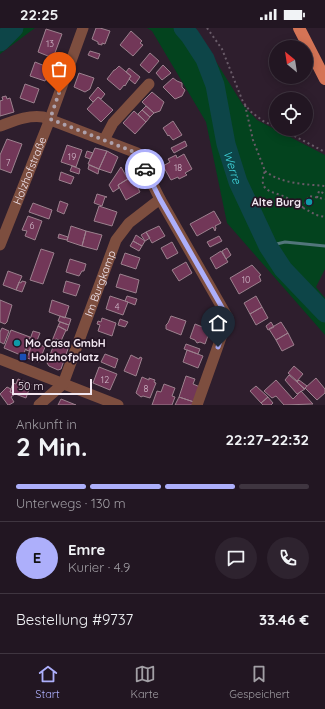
<!DOCTYPE html>
<html lang="de">
<head>
<meta charset="utf-8">
<style>
  :root { --surface:#221622; --page:#2e232f; --text:#f1f3f6; --muted:#a29fa5; --line:#3f3540; --accent:#adaffb }
  body { margin:0; font-family:Quicksand,sans-serif; background:var(--page); color:var(--text); height:100vh; display:flex; flex-direction:column; font-size:15px; white-space:nowrap }
  * { box-sizing:border-box; margin:0 }
  p { font-size:13px; color:var(--muted) }
  .icon { flex:none; width:22px; height:22px; fill:none; stroke:currentColor; stroke-width:2; stroke-linecap:round; stroke-linejoin:round }
  .map { position:relative; height:377px; overflow:hidden }
  .sheet { display:flex; flex-direction:column; background:var(--surface); flex:1 }
  .sheet>* { flex:none }
  .needle { width:26px; rotate:330deg }
  .buttons { position:absolute; left:269px; top:12px; display:grid; gap:8px }
  .buttons a { display:grid; place-items:center; width:44px; height:44px; border-radius:50%; background:var(--surface); box-shadow:0 2px 10px #0003,0 0 0 1px var(--line); font-size:20px }
  .scale { position:absolute; left:12px; bottom:10px; width:80px; box-sizing:border-box; padding-left:4px; border:2px solid #f2e7f1; border-top:0; font-size:11px; line-height:14px; white-space:nowrap; color:#f2e7f1; -webkit-text-stroke:3px #241423; paint-order:stroke }
  .pin { position:absolute; display:grid; place-items:center; width:34px; height:34px; color:#fff; margin:-41px -17px; border-radius:50% 50% 50% 0; rotate:-45deg; box-shadow:0 0 4px #0007 }
  .pin .icon { rotate:45deg }
  .courier { position:absolute; display:grid; place-items:center; width:40px; height:40px; margin:-20px; border:3px solid #adaffb; border-radius:50%; background:#fff; color:#222; box-shadow:0 1px 5px #0007 }
  .head em { font-style:normal; font-weight:700 }
  .head div { display:flex; flex-direction:column-reverse }
  .head { display:flex; align-items:center; justify-content:space-between; height:68px; padding:0 16px }
  h1 { font-size:26px; font-weight:700; line-height:30px }
  .bar { display:grid; grid-template-columns:repeat(4,1fr); gap:6px 4px; align-content:center; height:48px; padding:0 16px }
  .bar i { height:5px; border-radius:3px; background:var(--line) }
  .bar .active { background:var(--accent) }
  .bar p { grid-column:span 4 }
  .line { display:flex; align-items:center; gap:10px; padding:0 16px; border-top:1px solid var(--line) }
  .line div { flex:1 }
  .round { display:grid; place-items:center; flex:none; width:42px; height:42px; border-radius:21px; background:var(--page) }
  .status { display:flex; justify-content:space-between; align-items:center; height:28px; padding:0 20px; background:var(--surface); direction:ltr }
  .status svg { height:11px; fill:currentColor }
  .menu { display:flex; justify-content:space-around; align-items:center; height:56px; border-top:1px solid var(--line); background:var(--surface); font-size:11px; color:var(--muted) }
  .menu a { display:grid; justify-items:center; gap:2px }
  .menu .active { color:var(--accent) }
  .map>svg:first-child { display:block }
  .green { fill:#03431e }
  .lines { fill:none; stroke-linecap:round; stroke-linejoin:round }
  .stream { stroke:#52767b; stroke-width:3 }
  .river { stroke:#0d4548; stroke-width:19 }
  .building { fill:#723758; stroke:#9c818e }
  .path { stroke:#695b68; stroke-width:2; stroke-dasharray:2 3; stroke-linecap:butt }
  .minor { stroke:#7d4e3f; stroke-width:11 }
  .major { stroke:#d57456; stroke-width:12 }
  .done { stroke:#ada1ac; stroke-width:4; stroke-dasharray:0 7.2 }
  .route { stroke:#adaffb; stroke-width:5 }
  .culture-dot { fill:#0f9aa8; stroke:#241423; stroke-width:1.5 }
  .transit-dot { fill:#1a4fb4; stroke:#241423; stroke-width:1.5 }
  .labels { text-anchor:middle; dominant-baseline:central; stroke-width:3.5; stroke-linejoin:round; paint-order:stroke }
  .number-label { font-size:9px; fill:#d2bbcb }
  .street-label { font-size:11px; fill:#f2e7f1; stroke:#241423 }
  .poi-label { font-size:11px; font-weight:bold; fill:#f2e7f1; stroke:#241423; text-anchor:start }
  .water-label { font-size:12px; font-style:italic; fill:#40d6dd; stroke:#241423 }
</style>
</head>
<body>
<div class="status"><b>22:25</b><svg viewBox="0 0 49 12"><path d="M0 12V9h3v3zM5 12V6h3v6zM10 12V3h3v9zM15 12V0h3v12zM26 1h20v11H26zM47 4h2v5h-2z"/></svg></div>
<div class="map">
<svg width="325" height="377" viewBox="0 0 325 377">
  <rect width="100%" height="100%" fill="#2e1e2d"/>
  <!-- green -->
  <path class="green" d="M0 0H35L0 26Z
    M147 0H195L243 77 257 92 325 127V241L316 259 325 270V307L227 195 206 94 152 3Z"/>
  <g class="lines">
    <!-- stream -->
    <path class="stream" d="M268 218 285 214 325 218"/>
    <!-- river -->
    <g class="river">
      <path id="s1" d="M183 0 190 8 205 31 215 57 226 116 238 154 268 218 283 241 325 285"/>
      <path d="M0 14 14 0"/>
    </g>
  </g>
  <!-- building -->
  <path class="building" d="M96 0H100L110 3 105 16 102 15V17L98 16V14L92 11Z
    M46 1 62 6 53 30 38 24Z
    M131 3 142 13 140 15 143 17 133 28 120 17Z
    M90 23 100 26 98 31 88 27Z
    M150 25 159 33 149 45 140 37Z
    M35 34 50 40 45 53 30 48Z
    M163 37 171 45 162 52 156 45Z
    M119 38 131 48 125 58 124 57 120 62 107 51 114 42H115Z
    M129 40 140 49 135 56 129 51 131 48 126 44Z
    M79 45 94 50 90 61 85 64 74 59Z
    M173 50 177 53 182 55V59L185 62 182 68 175 71 163 59Z
    M25 56 39 61 34 75 20 70Z
    M98 59 105 66 101 71 98 69 93 74 89 70Z
    M152 64 164 74 160 83 154 85 142 74Z
    M6 68 7 71 10 70 14 84 0 88V73L3 72 2 69Z
    M98 69 113 82 101 94 87 81Z
    M146 78 154 85 150 89 142 82Z
    M142 82 150 89 146 94 138 86Z
    M134 83 146 94 135 106 123 95Z
    M173 93 182 107 173 112 169 107 168 108 163 100Z
    M7 111 22 116 11 145 0 141V127Z
    M185 113 187 118 174 125 171 120Z
    M67 117 82 122 76 139 61 134Z
    M95 120 107 123 99 141 88 136Z
    M87 123 93 125 90 131 85 129Z
    M107 123 118 129 111 145 99 141Z
    M184 126 192 141 185 145 187 147 179 151 178 149 171 152 163 138 170 134 168 131 176 127 177 130Z
    M89 137 99 141 98 146 88 141Z
    M72 138 80 141 79 146 70 143Z
    M121 139 128 151 118 157 119 160 113 164 109 157Z
    M61 144 74 149 71 156 59 152Z
    M137 145 144 157 138 160 140 164 126 172 118 157Z
    M97 166 107 169H105L102 178 94 175Z
    M60 173 68 176 64 186 57 183Z
    M33 175 52 182 49 191 29 184Z
    M99 178 117 184 112 198 94 193Z
    M214 183 221 195 215 198 216 200 215 203 213 199 197 208 190 196Z
    M28 188 42 193 35 212 25 208 27 203 22 202Z
    M71 198 86 203 82 218 67 213Z
    M159 198 165 208 152 215 146 204Z
    M86 203 102 207 97 222 82 218Z
    M146 204 150 210 145 213 141 207Z
    M59 206 68 209 67 212 58 210Z
    M136 207 145 213 142 218 133 213Z
    M219 208 222 213 210 219 207 214Z
    M133 213 142 218 139 223 130 218Z
    M172 214 178 225 167 231 161 220Z
    M227 220 231 227 226 231 222 223Z
    M41 221 54 225 43 256 30 252Z
    M221 223 228 234 216 241 210 230Z
    M125 225 140 230 136 241 121 236Z
    M70 231 86 236 84 243H82L79 248 66 244Z
    M186 234 192 245 179 253 172 242Z
    M252 237 261 247 259 248 261 253 239 266 230 250Z
    M8 243 22 248 16 262 3 257Z
    M120 246 139 252 136 265 116 259Z
    M22 253 26 254 22 264 16 262 19 254 21 255Z
    M66 253 80 257 76 268 63 264Z
    M110 268 128 274 123 287 106 281Z
    M127 268 137 271 135 277 125 273Z
    M256 268 262 279 250 286 244 275Z
    M0 272 12 277 7 294 5 296 0 294Z
    M52 272 69 278 65 290 49 284Z
    M262 279 268 290 256 297 250 286Z
    M60 288 71 291 69 297 58 293Z
    M171 288 186 293 181 307 166 301V297L168 295Z
    M102 290 116 295 112 308 98 303 100 297 97 296 98 293 101 294Z
    M120 291 128 294 125 299 118 297Z
    M60 294 69 297 67 303 58 298Z
    M271 294 274 299 268 302 266 298Z
    M281 294 288 305 276 312 269 301Z
    M195 296 210 302 205 316 200 314 197 315 195 312 190 310Z
    M58 298 66 302 61 313 56 311 55 314 52 313Z
    M2 300 9 303 4 316 0 314V304Z
    M11 302 30 309 23 328 4 320Z
    M33 303 40 305 36 315 33 314 29 323 26 322Z
    M288 305 294 317 282 323 276 312Z
    M56 311 61 313V315L69 318 61 341 58 342 49 338 47 335Z
    M33 314 45 319 39 334 27 330Z
    M186 316 200 321 198 326 184 321Z
    M187 322 203 328 198 340 183 334Z
    M105 326 118 331 115 340 101 334Z
    M131 327 139 331 140 329 142 330 136 348 124 343Z
    M294 338 303 346 297 353 288 345Z
    M99 339 117 346 110 362 93 355Z
    M289 347 305 361 297 366 285 352Z
    M186 348 195 351 193 356 200 359 194 374 179 369Z
    M142 349 149 352V350L155 352 154 354 156 355 150 370 143 368 141 369 136 365Z
    M316 350 325 361V365L317 372 305 360Z
    M18 351 31 356 26 370 10 364 13 355 16 356Z
    M276 352 293 371 301 363 313 376 284 377 276 368 272 370 264 363Z
    M299 352 307 358 304 361 297 354Z
    M164 356 175 360 172 368 175 369 172 377H152L157 363 161 364Z
    M256 358 268 369 261 375 250 363Z
    M7 359 11 361 10 364 15 366 11 369 14 374 9 377H8L0 366Z
    M179 369 194 374 193 377H175Z
    M268 369 273 375 271 377H263L261 375Z
    M61 371 76 377H58Z"/>
  <g class="lines">
    <!-- path -->
    <path class="path" d="M207 0 222 21 243 74 250 83 263 93 276 99
      M245 77 253 112 265 143C255 168 280 162 291 173L316 187 325 189
      M281 101 325 124
      M265 143C281 156 305 156 325 158
      M317 170 319 163 325 166
      M302 180 309 168 325 171"/>
    <!-- minor -->
    <g class="minor">
      <path d="M0 98C14 93 27 87 43 89L137 125 160 171 228 290 197 377"/>
      <path d="M104 112 113 95 149 56"/>
      <path id="s2" d="M0 217 50 91 83 0"/>
      <path d="M0 331 118 377"/>
      <path id="s3" d="M39 377 63 356 116 212 129 195 160 171"/>
    </g>
    <!-- major -->
    <path class="major" d="M299 0 325 51"/>
  </g>
  <g class="lines">
    <!-- done -->
    <path class="done" d="M59 65 50 91 137 125 145 141"/>
    <!-- route -->
    <path class="route" d="M145 141 160 171 228 290 218 319"/>
  </g>
  <!-- markers -->
  <g class="culture-dot">
    <circle cx="309" cy="174" r="4"/>
    <circle cx="17" cy="315" r="4"/>
  </g>
  <rect class="transit-dot" x="19" y="325" width="8" height="8" rx="2"/>
  <g class="labels">
    <!-- number labels -->
    <g class="number-label">
      <text x="50" y="15">13</text>
      <text x="72" y="128">19</text>
      <text x="8" y="134">7</text>
      <text x="178" y="139">18</text>
      <text x="32" y="197">6</text>
      <text x="246" y="251">10</text>
      <text x="117" y="278">4</text>
      <text x="105" y="351">12</text>
      <text x="146" y="360">8</text>
    </g>
    <!-- street labels -->
    <g class="street-label">
      <text stroke="none"><textPath href="#s2" startOffset="80">Holzhofstraße</textPath></text>
      <text stroke="none"><textPath href="#s3" startOffset="139">Im Burgkamp</textPath></text>
    </g>
    <!-- poi labels -->
    <g class="poi-label">
      <text x="301" y="174" text-anchor="end">Alte Burg</text>
      <text x="25" y="315">Mo Casa GmbH</text>
      <text x="31" y="329">Holzhofplatz</text>
    </g>
    <!-- water labels -->
    <g class="water-label">
      <text stroke="none"><textPath href="#s1" startOffset="150">Werre</textPath></text>
    </g>
  </g>
</svg>
<div class="buttons">
<a><svg class="needle" viewBox="-14 -14 28 28"><path d="M0-13l5 13h-10z" fill="#e53935"/><path d="M0 13l5-13h-10z" fill="#a29fa5"/></svg></a>
<a><svg class="icon" aria-label="locate" viewBox="0 0 24 24"><circle cx="12" cy="12" r="6"/><path d="M12 2v4M12 18v4M2 12h4M18 12h4"/></svg></a>
</div>
<div class="scale">50 m</div>
<div class="pin" style="left:59px;top:65px;background:#ea580c"><svg class="icon" aria-label="bag" viewBox="0 0 24 24"><path d="M5 8h14l-1 12H6zM9 8a3 3 0 0 1 6 0"/></svg></div>
<div class="pin" style="left:218px;top:319px;background:#1f2937"><svg class="icon" aria-label="home" viewBox="0 0 24 24"><path d="M3 11l9-7 9 7M6 9v11h12V9"/></svg></div>
<div class="courier" style="left:145px;top:141px"><svg class="icon" aria-label="car" viewBox="0 0 24 24"><path d="M5 17H2v-5l4-1 3-4h7l3 4 3 1v5h-3M9 17h6M6 11h13"/><circle cx="7" cy="17" r="2"/><circle cx="17" cy="17" r="2"/></svg></div>
</div>
<section class="sheet">
<div class="head"><div><h1>2 Min.</h1><p>Ankunft in</p></div><em>22:27–22:32</em></div>
<div class="bar"><i class="active"></i><i class="active"></i><i class="active"></i><i></i><p>Unterwegs · 130 m</p></div>
<div class="line" style="height:72px"><b class="round" style="background:var(--accent);color:#111">E</b><div><b>Emre</b><p>Kurier · 4.9</p></div><a class="round"><svg class="icon" aria-label="chat" viewBox="0 0 24 24"><path d="M4 5h16v11H9l-5 4z"/></svg></a><a class="round"><svg class="icon" aria-label="phone" viewBox="0 0 24 24"><path d="M5 4h4l2 5-3 2q2 4 5 5l2-3 5 2v4C11 20 4 13 5 4z"/></svg></a></div>
<div class="line" style="height:52px"><div>Bestellung #9737</div><b>33.46 €</b></div>
</section>
<nav class="menu">
<a class="active"><svg class="icon" aria-label="home" viewBox="0 0 24 24"><path d="M3 11l9-7 9 7M6 9v11h12V9"/></svg>Start</a>
<a><svg class="icon" aria-label="map" viewBox="0 0 24 24"><path d="M3 6l6-2 6 2 6-2v14l-6 2-6-2-6 2zM9 4v14M15 6v14"/></svg>Karte</a>
<a><svg class="icon" aria-label="saved" viewBox="0 0 24 24"><path d="M7 4h10v16l-5-4-5 4z"/></svg>Gespeichert</a>
</nav>
</body>
</html>
